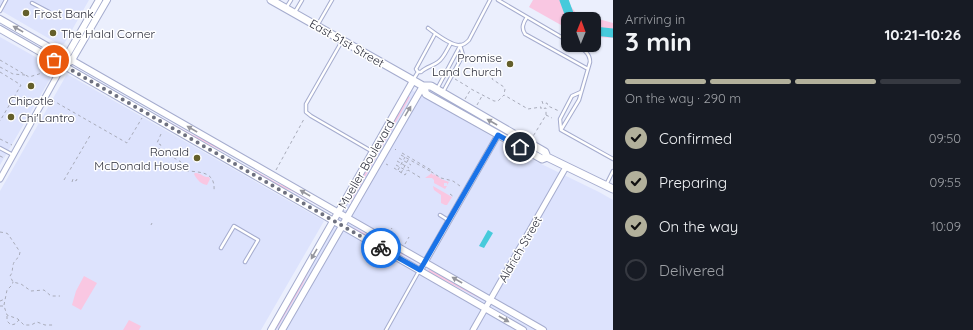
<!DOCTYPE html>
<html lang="en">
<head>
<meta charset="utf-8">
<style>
  :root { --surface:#171b24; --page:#242831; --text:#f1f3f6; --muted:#9ea1a6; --line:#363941; --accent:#b2b09b }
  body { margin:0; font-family:Quicksand,sans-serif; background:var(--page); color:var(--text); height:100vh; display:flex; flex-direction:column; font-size:15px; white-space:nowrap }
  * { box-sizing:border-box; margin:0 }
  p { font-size:13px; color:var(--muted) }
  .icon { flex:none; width:22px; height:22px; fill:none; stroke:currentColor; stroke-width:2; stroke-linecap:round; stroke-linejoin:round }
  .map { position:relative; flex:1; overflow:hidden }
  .panel { display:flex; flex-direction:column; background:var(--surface); width:360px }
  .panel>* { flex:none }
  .needle { width:26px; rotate:1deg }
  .buttons { position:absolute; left:561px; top:12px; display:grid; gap:8px }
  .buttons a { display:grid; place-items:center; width:40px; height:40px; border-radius:8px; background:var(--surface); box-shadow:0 1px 3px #0004; font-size:20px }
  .pin { position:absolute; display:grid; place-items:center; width:34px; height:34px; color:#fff; margin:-17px; border:2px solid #fff; border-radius:50%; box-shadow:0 1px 4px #0007 }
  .courier { position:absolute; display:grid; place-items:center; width:40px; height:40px; margin:-20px; border:3px solid #1a73e8; border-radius:50%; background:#fff; color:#222; box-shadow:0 1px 5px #0007 }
  .head em { font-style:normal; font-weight:700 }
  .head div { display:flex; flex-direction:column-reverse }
  .head { display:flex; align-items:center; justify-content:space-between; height:68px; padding:0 12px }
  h1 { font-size:26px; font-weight:700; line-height:30px }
  .bar { display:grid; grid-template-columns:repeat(4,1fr); gap:6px 4px; align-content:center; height:48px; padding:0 12px }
  .bar i { height:5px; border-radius:3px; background:var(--line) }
  .bar .selected { background:var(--accent) }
  .bar p { grid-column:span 4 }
  ol { padding:0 12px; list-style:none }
  li { display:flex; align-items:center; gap:12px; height:44px }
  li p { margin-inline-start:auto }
  li .icon { padding:4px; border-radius:50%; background:var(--accent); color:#111; stroke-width:4 }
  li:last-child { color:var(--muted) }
  li i { width:22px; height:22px; border:2px solid var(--line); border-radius:50% }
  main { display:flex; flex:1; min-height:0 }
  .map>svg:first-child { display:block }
  .built { fill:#dde3fd }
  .green { fill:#f9c7e2 }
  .water { fill:#46cadb }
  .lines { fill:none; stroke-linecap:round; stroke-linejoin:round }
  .river { stroke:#46cadb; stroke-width:9 }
  .service-casing { stroke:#a5acce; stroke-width:4.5 }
  .minor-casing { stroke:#a5acce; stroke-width:7 }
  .tertiary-casing { stroke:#a5acce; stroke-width:8 }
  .secondary-casing { stroke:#a5acce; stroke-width:9 }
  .path { stroke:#a8abb9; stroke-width:1; stroke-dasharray:3 3; stroke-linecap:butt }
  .service { stroke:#fff; stroke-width:2.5 }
  .minor { stroke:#fff; stroke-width:5 }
  .tertiary { stroke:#fff; stroke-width:6 }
  .secondary { stroke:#fff; stroke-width:7 }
  .oneway { fill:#95969d }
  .done { stroke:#6e717f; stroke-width:4; stroke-dasharray:0 7.2 }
  .route { stroke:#1a73e8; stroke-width:5 }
  .poi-dot { fill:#645f2b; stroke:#fff; stroke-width:1.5 }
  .labels { text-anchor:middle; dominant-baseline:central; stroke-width:3; stroke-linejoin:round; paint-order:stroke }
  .poi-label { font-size:12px; fill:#2b2d3b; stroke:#fff; text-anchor:start }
  .street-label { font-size:12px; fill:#2b2d3b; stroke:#fff }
</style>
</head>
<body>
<main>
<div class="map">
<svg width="613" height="330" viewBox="0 0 613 330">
  <rect width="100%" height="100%" fill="#ebeffd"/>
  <!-- built -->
  <path class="built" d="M0 0H89L64 44 60 45 0 10Z
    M0 37 48 64 52 71 50 79 0 165Z
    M67 74 324 221 261 330H0V191Z
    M410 89 529 158 599 192 613 200V330H271Z"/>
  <!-- green -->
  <path class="green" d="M533 0H568L569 4 576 13 613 23V38L594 37V19H568V29L529 7Z
    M408 96 410 97 348 207 375 153Z
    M160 117 191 134 207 141 232 156 190 135 160 118Z
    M252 170H254L277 183 291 189 326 210 292 191 276 185Z
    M195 173C200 172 204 178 209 177L210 179 207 185C201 184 197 180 194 174Z
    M432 173V175L434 173 433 176 435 174V176L436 175 441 179 449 182 447 185V183H444V186H447L445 189 434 183V180L432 178H425Z
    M433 186 452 197 447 205H445L441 203V195L434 190Z
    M354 228 400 251 417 262 353 229Z
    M310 268 303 284 276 330 280 319Z
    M429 269 481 298V299L428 272Z
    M84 276 97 283 81 310 72 305 76 291Z
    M129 320 141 326 139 330H123Z"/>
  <!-- water -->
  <path class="water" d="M488 230 493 233 484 248 479 246Z"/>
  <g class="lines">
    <!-- river -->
    <path class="river" d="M564 0 571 19
      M594 31 613 33"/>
    <!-- service casing -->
    <g class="service-casing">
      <path id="service" d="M498 0 568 41
        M32 3 49 12
        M286 8 291 0
        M0 11 6 0
        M295 12 302 0
        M527 17C523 23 521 28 525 34L588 69
        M317 26 332 0
        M428 28C435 33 452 47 461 45 464 45 467 42 469 40L490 0
        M342 41 306 104V112L311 116 373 152
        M418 72 416 69 435 34
        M413 80 418 72H421C426 67 433 66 438 62 444 58 447 49 451 43
        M437 89 460 46
        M443 92 463 55 460 45
        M561 130 579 100 590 62C590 53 583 49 576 45
        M561 130 613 159
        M561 130 560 119 572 96 581 92
        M0 148 13 155
        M606 185 613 171
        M440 215 448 220
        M221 248 234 226 258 240 245 262
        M386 330 419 271"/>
    </g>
    <!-- minor casing -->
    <g class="minor-casing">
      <path id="minor" d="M0 179 63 65
        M420 271 498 135
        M473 330 566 167"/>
    </g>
    <!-- tertiary casing -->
    <g class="tertiary-casing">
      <path id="tertiary" d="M0 19 543 330
        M0 29 523 330
        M70 62 72 60 107 0
        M63 65 66 57 99 0
        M271 330 413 81
        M282 330 423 86"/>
    </g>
    <!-- secondary casing -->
    <g class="secondary-casing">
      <path id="secondary" d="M271 0 423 86H431L443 93 545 152 547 157
        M423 86 426 94 542 159 547 157 613 189"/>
    </g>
    <!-- path -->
    <path class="path" d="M0 60 29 77 39 74 52 67
      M0 67 13 74 25 75
      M489 70 495 73 492 79 504 87 505 89 504 94
      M0 72 21 85 0 121
      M455 79 470 88
      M465 99 471 89 494 101H498L504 95 528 109 541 107V109L546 108V115L532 138
      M52 100 127 143 142 118
      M542 101 543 104 547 103 548 106 559 111
      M477 105 482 96
      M546 115 552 118
      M161 134 157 143 161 145 159 149 181 162 178 169H179C193 174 216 167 214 191
      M0 139 12 145
      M395 149 396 150
      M402 153 431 170 430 171 441 178 453 181 460 186
      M401 155 430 171
      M0 156 4 158
      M399 158 411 165
      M397 161 409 168
      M386 164 388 165
      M396 165 407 171
      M394 168 405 175 408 170 421 178
      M276 170 304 119
      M398 170 405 157
      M401 173 408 160
      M64 180 91 134
      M72 182 73 179 76 181 77 179
      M450 194 454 197
      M151 225 152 223
      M0 232 6 233 8 234 20 252 19 257C12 262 13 266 12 273L10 276 13 282 21 284 31 291 44 290 51 296H60
      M388 234 392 228
      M405 244 409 237
      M0 301 5 299
      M4 305 7 290 12 285 13 282
      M0 306H4L7 315 18 319 24 325H31L37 322 45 325H54
      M7 316V321L11 325 15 324 19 320"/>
    <!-- service -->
    <use href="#service" class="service"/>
    <!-- minor -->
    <use href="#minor" class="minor"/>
    <!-- tertiary -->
    <use href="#tertiary" class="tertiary"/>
    <!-- secondary -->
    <use href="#secondary" class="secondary"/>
  </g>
  <!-- one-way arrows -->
  <defs><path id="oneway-solid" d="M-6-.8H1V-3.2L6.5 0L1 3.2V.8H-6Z"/></defs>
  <g class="oneway">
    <use href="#oneway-solid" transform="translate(18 29) rotate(-150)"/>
    <use href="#oneway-solid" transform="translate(408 111) rotate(-59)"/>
    <use href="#oneway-solid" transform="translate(492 122) rotate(-150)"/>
    <use href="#oneway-solid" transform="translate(192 129) rotate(-150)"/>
    <use href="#oneway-solid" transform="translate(305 193) rotate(-150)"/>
    <use href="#oneway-solid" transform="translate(314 254) rotate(120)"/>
    <use href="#oneway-solid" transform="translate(457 280) rotate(-150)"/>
    <use href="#oneway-solid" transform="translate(504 319) rotate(30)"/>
  </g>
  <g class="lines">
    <!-- done -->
    <path class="done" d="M54 60 381 248"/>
    <!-- route -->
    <path class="route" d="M381 248 420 270 498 135 520 147"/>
  </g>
  <!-- markers -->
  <g class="poi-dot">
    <circle cx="26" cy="13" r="4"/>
    <circle cx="53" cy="33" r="4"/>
    <circle cx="510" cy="64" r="4"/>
    <circle cx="31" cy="86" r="4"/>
    <circle cx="11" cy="117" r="4"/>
    <circle cx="197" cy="158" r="4"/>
  </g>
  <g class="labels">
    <!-- poi labels -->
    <g class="poi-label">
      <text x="34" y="13">Frost Bank</text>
      <text x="61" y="33">The Halal Corner</text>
      <text x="502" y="57" text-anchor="end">Promise<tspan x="502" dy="14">Land Church</tspan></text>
      <text x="31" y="100" text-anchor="middle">Chipotle</text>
      <text x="19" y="117">Chi'Lantro</text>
      <text x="189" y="151" text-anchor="end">Ronald<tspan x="189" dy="14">McDonald House</tspan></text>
    </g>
    <!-- street labels -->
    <g class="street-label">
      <text transform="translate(347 43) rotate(30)">East 51st Street</text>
      <text transform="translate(366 164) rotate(-60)">Mueller Boulevard</text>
      <text transform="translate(520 249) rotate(-60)">Aldrich Street</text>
    </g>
  </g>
</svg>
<div class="buttons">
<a><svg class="needle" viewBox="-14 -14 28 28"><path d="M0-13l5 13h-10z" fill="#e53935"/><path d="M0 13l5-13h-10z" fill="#9ea1a6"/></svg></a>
</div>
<div class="pin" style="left:54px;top:60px;background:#ea580c"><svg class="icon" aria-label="bag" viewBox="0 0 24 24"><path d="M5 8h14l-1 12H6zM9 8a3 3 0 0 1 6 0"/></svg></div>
<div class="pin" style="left:520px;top:147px;background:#1f2937"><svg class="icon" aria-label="home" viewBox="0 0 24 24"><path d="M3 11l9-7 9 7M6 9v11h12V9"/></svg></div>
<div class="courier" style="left:381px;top:248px"><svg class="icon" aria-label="bike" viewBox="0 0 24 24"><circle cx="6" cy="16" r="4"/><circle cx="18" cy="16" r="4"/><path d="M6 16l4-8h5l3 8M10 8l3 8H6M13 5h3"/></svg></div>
</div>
<section class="panel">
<div class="head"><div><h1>3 min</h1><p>Arriving in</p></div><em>10:21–10:26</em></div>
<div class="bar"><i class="selected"></i><i class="selected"></i><i class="selected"></i><i></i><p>On the way · 290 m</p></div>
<ol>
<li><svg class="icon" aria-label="check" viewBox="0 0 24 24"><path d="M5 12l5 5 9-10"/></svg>Confirmed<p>09:50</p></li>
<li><svg class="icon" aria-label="check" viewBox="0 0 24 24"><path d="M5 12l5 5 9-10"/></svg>Preparing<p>09:55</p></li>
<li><svg class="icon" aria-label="check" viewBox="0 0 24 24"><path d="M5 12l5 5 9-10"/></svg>On the way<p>10:09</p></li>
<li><i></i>Delivered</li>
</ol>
</section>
</main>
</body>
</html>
